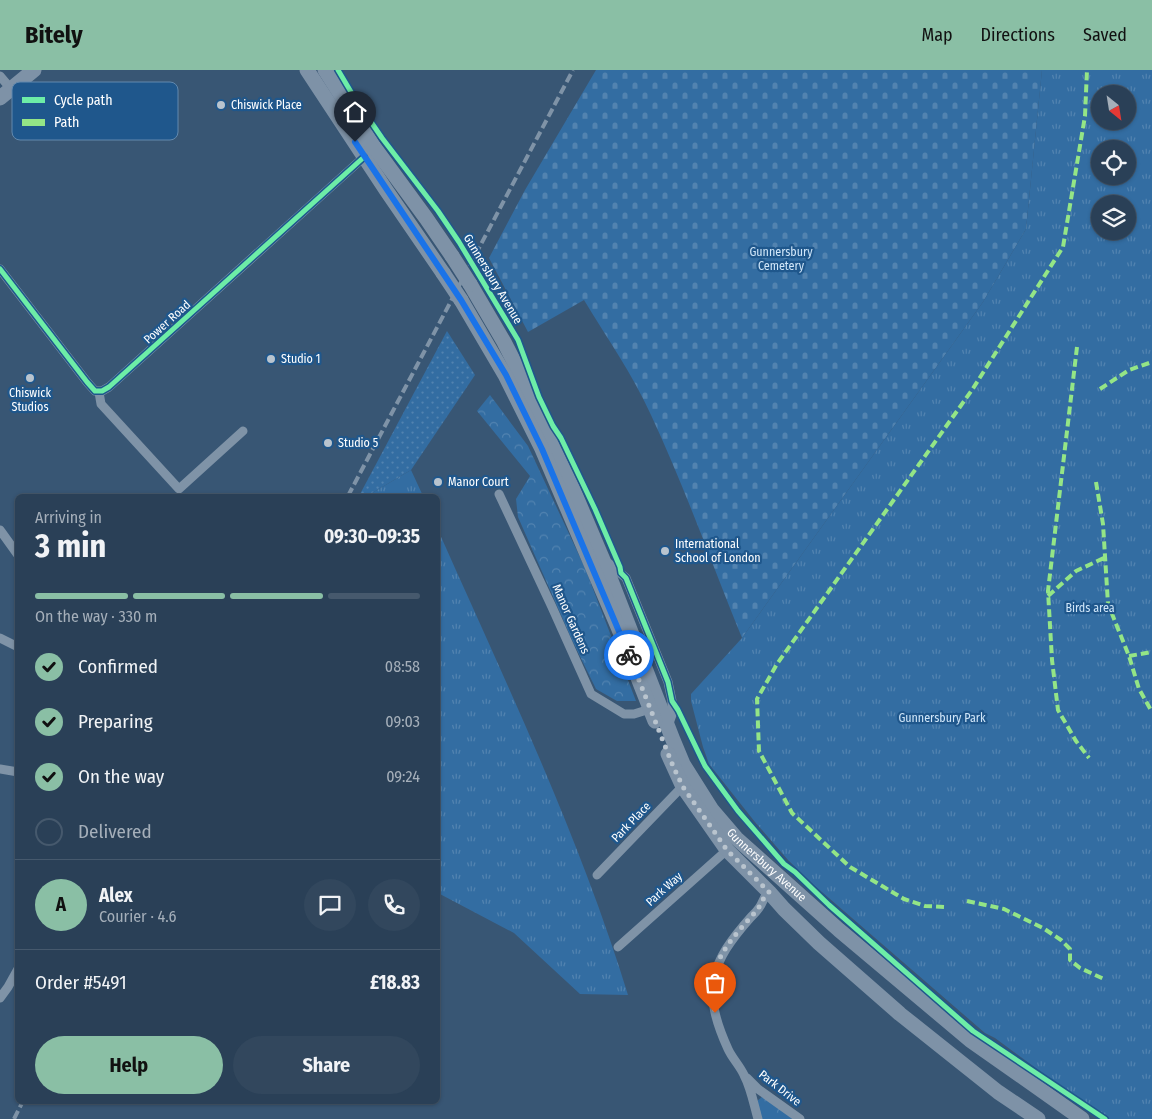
<!DOCTYPE html>
<html lang="en">
<head>
<meta charset="utf-8">
<style>
  :root { --surface:#2a4057; --page:#32475d; --text:#f1f3f6; --muted:#a5afba; --line:#46596d; --accent:#8abfa5 }
  body { margin:0; font-family:"Fira Sans Condensed",sans-serif; background:var(--page); color:var(--text); height:100vh; display:flex; flex-direction:column; font-size:19px; white-space:nowrap }
  * { box-sizing:border-box; margin:0 }
  p { font-size:16px; color:var(--muted) }
  .icon { flex:none; width:28px; height:28px; fill:none; stroke:currentColor; stroke-width:2; stroke-linecap:round; stroke-linejoin:round }
  .map { position:relative; flex:1; overflow:hidden }
  .details { position:absolute; left:15px; top:424px; width:425px; height:610px; display:flex; flex-direction:column; background:var(--surface); border-radius:8px; box-shadow:0 1px 4px #0004,0 0 0 1px var(--line) }
  .details>* { flex:none }
  .needle { width:32px; rotate:150deg }
  .controls { position:absolute; left:1091px; top:15px; display:grid; gap:10px }
  .controls a { display:grid; place-items:center; width:45px; height:45px; border-radius:50%; background:var(--surface); box-shadow:0 1px 4px #0004,0 0 0 1px var(--line); font-size:25px }
  .pin { position:absolute; display:grid; place-items:center; width:42px; height:42px; color:#fff; margin:-51px -21px; border-radius:50% 50% 50% 0; rotate:-45deg; box-shadow:0 0 5px #0007 }
  .pin .icon { rotate:45deg }
  .courier { position:absolute; display:grid; place-items:center; width:50px; height:50px; margin:-25px; border:4px solid #1a73e8; border-radius:50%; background:#fff; color:#222; box-shadow:0 1px 6px #0007 }
  .overview em { font-style:normal; font-weight:700 }
  .overview div { display:flex; flex-direction:column-reverse }
  .overview { display:flex; align-items:center; justify-content:space-between; height:85px; padding:0 20px }
  h1 { font-size:32px; font-weight:700; line-height:38px }
  .bar { display:grid; grid-template-columns:repeat(4,1fr); gap:8px 5px; align-content:center; height:60px; padding:0 20px }
  .bar i { height:6px; border-radius:4px; background:var(--line) }
  .bar .active { background:var(--accent) }
  .bar p { grid-column:span 4 }
  .line { display:flex; align-items:center; gap:12px; padding:0 20px; border-top:1px solid var(--line) }
  .line div { flex:1 }
  .round { display:grid; place-items:center; flex:none; width:52px; height:52px; border-radius:26px; background:var(--page) }
  ol { padding:0 20px; list-style:none }
  li { display:flex; align-items:center; gap:15px; height:55px }
  li p { margin-inline-start:auto }
  li .icon { padding:5px; border-radius:50%; background:var(--accent); color:#111; stroke-width:4 }
  li:last-child { color:var(--muted) }
  li i { width:28px; height:28px; border:2px solid var(--line); border-radius:50% }
  .button { display:flex; gap:10px; margin-top:auto; padding:10px 20px }
  .button a { flex:1; height:58px; border-radius:30px; background:var(--accent); color:#111; font-size:20px; font-weight:700; line-height:58px; text-align:center }
  .button a+a { background:var(--page); color:var(--text) }
  header { display:flex; align-items:center; gap:30px; box-sizing:border-box; height:70px; padding:0 25px; background:var(--accent); color:#111 }
  header strong { font-size:24px }
  nav { display:flex; gap:28px; margin-inline-start:auto; font-size:18px }
  .map>svg:first-child { display:block }
  .grass { fill:url(#grass-dots) }
  .forest { fill:url(#forest-crowns) }
  .cemetery { fill:url(#cemetery-stones) }
  .park { fill:url(#park-tufts); fill-rule:evenodd }
  .lines { fill:none; stroke-linecap:round; stroke-linejoin:round }
  .minor { stroke:#7f93a7; stroke-width:9 }
  .primary { stroke:#7e92a7; stroke-width:15 }
  .trunk { stroke:#7e92a7; stroke-width:15 }
  .rail { stroke:#7f93a7; stroke-width:4; stroke-dasharray:9 4; stroke-linecap:butt }
  .trunk-bridge { stroke:#7e92a7; stroke-width:15 }
  .quiet { stroke:#94e586; stroke-width:4; stroke-dasharray:8 4; stroke-linecap:butt }
  .cycleway-casing { stroke:#1f578c; stroke-width:8 }
  .cycleway { stroke:#6deda7; stroke-width:5 }
  .done { stroke:#b9c4ce; stroke-width:5; stroke-dasharray:0 9 }
  .route { stroke:#1a73e8; stroke-width:6 }
  .poi-dot { fill:#b9c4ce; stroke:#1f578c; stroke-width:2 }
  .labels { text-anchor:middle; dominant-baseline:central; stroke-width:4.5; stroke-linejoin:round; paint-order:stroke }
  .poi-label { font-size:12px; fill:#fff; stroke:#1f578c; text-anchor:start }
  .park-label { font-size:12px; fill:#d0e6f9; stroke:#1f578c }
  .street-label { font-size:12px; fill:#fff; stroke:#1f578c }
  .key { fill:#1f578c; stroke:#6289ae; stroke-width:1 }
  .key-label { font-size:14px; fill:#fff }
</style>
</head>
<body>
<header>
<strong>Bitely</strong>
<nav><a>Map</a><a>Directions</a><a>Saved</a></nav>
</header>
<div class="map">
<svg width="1152" height="1049" viewBox="0 0 1152 1049">
  <defs>
    <pattern id="grass-dots" width="8" height="8" patternUnits="userSpaceOnUse" patternTransform="scale(1.25)"><rect width="8" height="8" fill="#336da2"/><path d="M2 2h.1M6 6h.1" fill="none" stroke="#5283b0" stroke-width="1.8" stroke-linecap="round"/></pattern>
    <pattern id="forest-crowns" width="20" height="18" patternUnits="userSpaceOnUse" patternTransform="scale(1.25)"><rect width="20" height="18" fill="#336da2"/><path d="M2 6a3 3 0 1 1 6 0M12 15a3 3 0 1 1 6 0" fill="none" stroke="#5283b0"/></pattern>
    <pattern id="cemetery-stones" width="16" height="16" patternUnits="userSpaceOnUse" patternTransform="scale(1.25)"><rect width="16" height="16" fill="#336da2"/><path d="M2 7V4a2 2 0 0 1 4 0v3zM10 15v-3a2 2 0 0 1 4 0v3z" fill="#5283b0"/></pattern>
    <pattern id="park-tufts" width="24" height="20" patternUnits="userSpaceOnUse" patternTransform="scale(1.25)"><rect width="24" height="20" fill="#336da2"/><path d="M3 7l-1-3M5 7V3M7 7l1-3M15 17l-1-3M17 17v-4M19 17l1-3" fill="none" stroke="#5283b0"/></pattern>
  </defs>
  <rect width="100%" height="100%" fill="#385674"/>
  <!-- grass -->
  <path class="grass" d="M447 261 475 305 411 400 367 426H359Z"/>
  <!-- forest -->
  <path class="forest" d="M490 325 528 376 585 498 636 631H617L596 619 572 570 518 447 516 429 530 406 477 341Z
    M763 1026 793 1049H762L756 1032Z"/>
  <!-- cemetery -->
  <path class="cemetery" d="M596 0H1042L1026 159 983 232 742 568C712 494 685 418 651 345 633 305 607 268 584 230L528 262 489 188 525 120Z"/>
  <!-- park -->
  <path class="park" d="M1042 0H1152V1049H1109L1078 1029 995 968 985 963 815 816 788 790 755 752 709 694 703 677 691 631V624L742 568 983 232 1026 159ZM1100 24H1128V51H1100ZM1100 79H1128V106H1100ZM1100 134H1128V161H1100Z
    M411 400 423 426H367Z
    M438 460C506 613 579 765 628 925L580 924 514 863 438 823Z"/>
  <g class="lines">
    <!-- minor -->
    <path class="minor" d="M0 6 11 19
      M0 199 87 312 95 321H102L109 317 364 87
      M99 322 101 334 179 419 243 361
      M499 424 552 537 591 624 624 644H634L650 639
      M0 460 18 485
      M606 491 626 508 668 612 672 631V645L668 656
      M0 568 18 577
      M0 699 18 702
      M597 805 678 721 683 717
      M618 877 727 780
      M0 928 8 917 18 899
      M747 1008 758 1019 800 1049
      M758 1049C754 1035 751 1018 744 1005 740 996 732 988 728 979 701 920 710 893 751 847 754 844 757 841 759 838 764 831 762 829 769 822"/>
    <!-- primary -->
    <path class="primary" d="M0 28 34 0"/>
    <!-- trunk -->
    <g class="trunk">
      <path d="M307 0 386 120 443 203"/>
      <path d="M325 0 374 77 426 148 452 186"/>
      <path id="s1" d="M470 214 504 272 531 325 551 373 572 417 603 490 673 670 683 694 712 740 736 768 839 860 970 970 1082 1049"/>
      <path d="M461 230 505 305 542 379 618 557 655 651"/>
      <path d="M668 684 683 717 727 780 769 822 784 839 819 873 900 944 998 1022 1038 1049"/>
    </g>
    <!-- rail -->
    <path class="rail" d="M348 426 573 0
      M14 1049 23 1031"/>
    <!-- trunk-bridge -->
    <path class="trunk-bridge" d="M452 186 470 214
      M443 203 461 230"/>
    <!-- quiet -->
    <path class="quiet" d="M1077 277 1048 521 1052 590 1058 640 1076 671 1089 688
      M1100 319 1129 300 1152 292
      M1096 412 1103 454 1108 534 1129 586 1139 619 1152 642
      M1048 526 1076 501 1106 487
      M1129 586 1152 582
      M967 831 1004 839 1043 858 1061 870 1070 879V890L1080 898 1106 910
      M944 837 925 836 904 829 850 797 792 743 759 681 757 629 777 594 972 320 1063 177 1085 46 1087 0"/>
    <!-- cycleway casing -->
    <g class="cycleway-casing">
      <path id="cycleway" d="M338 0 354 27 382 68 438 141 459 172 518 270 539 327 553 356 561 368 595 439 620 497 621 503 626 508 668 612 672 631 678 640 705 696 738 741 784 794 795 802 829 835 973 961 1105 1049
        M0 199 87 312 95 321H102L109 317 364 87"/>
    </g>
    <!-- cycleway -->
    <use href="#cycleway" class="cycleway"/>
  </g>
  <g class="lines">
    <!-- done -->
    <path class="done" d="M629 585 673 696 683 717 727 780 769 822C767 824 765 825 764 828 761 832 760 837 756 841 739 861 717 882 713 909 711 920 713 932 715 943"/>
    <!-- route -->
    <path class="route" d="M355 72 461 230 506 305 542 379 629 585"/>
  </g>
  <!-- markers -->
  <g class="poi-dot">
    <circle cx="221" cy="35" r="5"/>
    <circle cx="271" cy="289" r="5"/>
    <circle cx="30" cy="308" r="5"/>
    <circle cx="328" cy="373" r="5"/>
    <circle cx="438" cy="412" r="5"/>
    <circle cx="665" cy="481" r="5"/>
  </g>
  <g class="labels">
    <!-- poi labels -->
    <g class="poi-label">
      <text x="231" y="35">Chiswick Place</text>
      <text x="281" y="289">Studio 1</text>
      <text x="30" y="323" text-anchor="middle">Chiswick<tspan x="30" dy="14">Studios</tspan></text>
      <text x="338" y="373">Studio 5</text>
      <text x="448" y="412">Manor Court</text>
      <text x="675" y="474">International<tspan x="675" dy="14">School of London</tspan></text>
    </g>
    <!-- park labels -->
    <g class="park-label">
      <text x="781" y="182">Gunnersbury<tspan x="781" dy="14">Cemetery</tspan></text>
      <text x="1090" y="538">Birds area</text>
      <text x="942" y="648">Gunnersbury Park</text>
    </g>
    <!-- street labels -->
    <g class="street-label">
      <text transform="translate(493 209) rotate(59)">Gunnersbury Avenue</text>
      <text transform="translate(167 252) rotate(-42)">Power Road</text>
      <text transform="translate(571 549) rotate(66)">Manor Gardens</text>
      <text transform="translate(631 752) rotate(-46)">Park Place</text>
      <text stroke="none"><textPath href="#s1" startOffset="658">Gunnersbury Avenue</textPath></text>
      <text transform="translate(664 819) rotate(-42)">Park Way</text>
      <text transform="translate(780 1018) rotate(38)">Park Drive</text>
    </g>
  </g>
  <!-- legend -->
  <rect x="12" y="12" width="166" height="58" rx="8" class="key"/>
  <rect x="22" y="27" width="23" height="6" fill="#6deda7"/>
  <rect x="22" y="49" width="23" height="7" fill="#94e586"/>
  <g class="key-label">
    <text x="54" y="35">Cycle path</text>
    <text x="54" y="57">Path</text>
  </g>
</svg>
<div class="controls">
<a><svg class="needle" viewBox="-14 -14 28 28"><path d="M0-13l5 13h-10z" fill="#e53935"/><path d="M0 13l5-13h-10z" fill="#a5afba"/></svg></a>
<a><svg class="icon" aria-label="locate" viewBox="0 0 24 24"><circle cx="12" cy="12" r="6"/><path d="M12 2v4M12 18v4M2 12h4M18 12h4"/></svg></a>
<a><svg class="icon" aria-label="layers" viewBox="0 0 24 24"><path d="M12 4l9 5-9 5-9-5zM3 14l9 5 9-5"/></svg></a>
</div>
<div class="pin" style="left:715px;top:943px;background:#ea580c"><svg class="icon" aria-label="bag" viewBox="0 0 24 24"><path d="M5 8h14l-1 12H6zM9 8a3 3 0 0 1 6 0"/></svg></div>
<div class="pin" style="left:355px;top:72px;background:#1f2937"><svg class="icon" aria-label="home" viewBox="0 0 24 24"><path d="M3 11l9-7 9 7M6 9v11h12V9"/></svg></div>
<div class="courier" style="left:629px;top:585px"><svg class="icon" aria-label="bike" viewBox="0 0 24 24"><circle cx="6" cy="16" r="4"/><circle cx="18" cy="16" r="4"/><path d="M6 16l4-8h5l3 8M10 8l3 8H6M13 5h3"/></svg></div>
<section class="details">
<div class="overview"><div><h1>3 min</h1><p>Arriving in</p></div><em>09:30–09:35</em></div>
<div class="bar"><i class="active"></i><i class="active"></i><i class="active"></i><i></i><p>On the way · 330 m</p></div>
<ol>
<li><svg class="icon" aria-label="check" viewBox="0 0 24 24"><path d="M5 12l5 5 9-10"/></svg>Confirmed<p>08:58</p></li>
<li><svg class="icon" aria-label="check" viewBox="0 0 24 24"><path d="M5 12l5 5 9-10"/></svg>Preparing<p>09:03</p></li>
<li><svg class="icon" aria-label="check" viewBox="0 0 24 24"><path d="M5 12l5 5 9-10"/></svg>On the way<p>09:24</p></li>
<li><i></i>Delivered</li>
</ol>
<div class="line" style="height:90px"><b class="round" style="background:var(--accent);color:#111">A</b><div><b>Alex</b><p>Courier · 4.6</p></div><a class="round"><svg class="icon" aria-label="chat" viewBox="0 0 24 24"><path d="M4 5h16v11H9l-5 4z"/></svg></a><a class="round"><svg class="icon" aria-label="phone" viewBox="0 0 24 24"><path d="M5 4h4l2 5-3 2q2 4 5 5l2-3 5 2v4C11 20 4 13 5 4z"/></svg></a></div>
<div class="line" style="height:65px"><div>Order #5491</div><b>£18.83</b></div>
<div class="button"><a>Help</a><a>Share</a></div>
</section>
</div>
</body>
</html>
